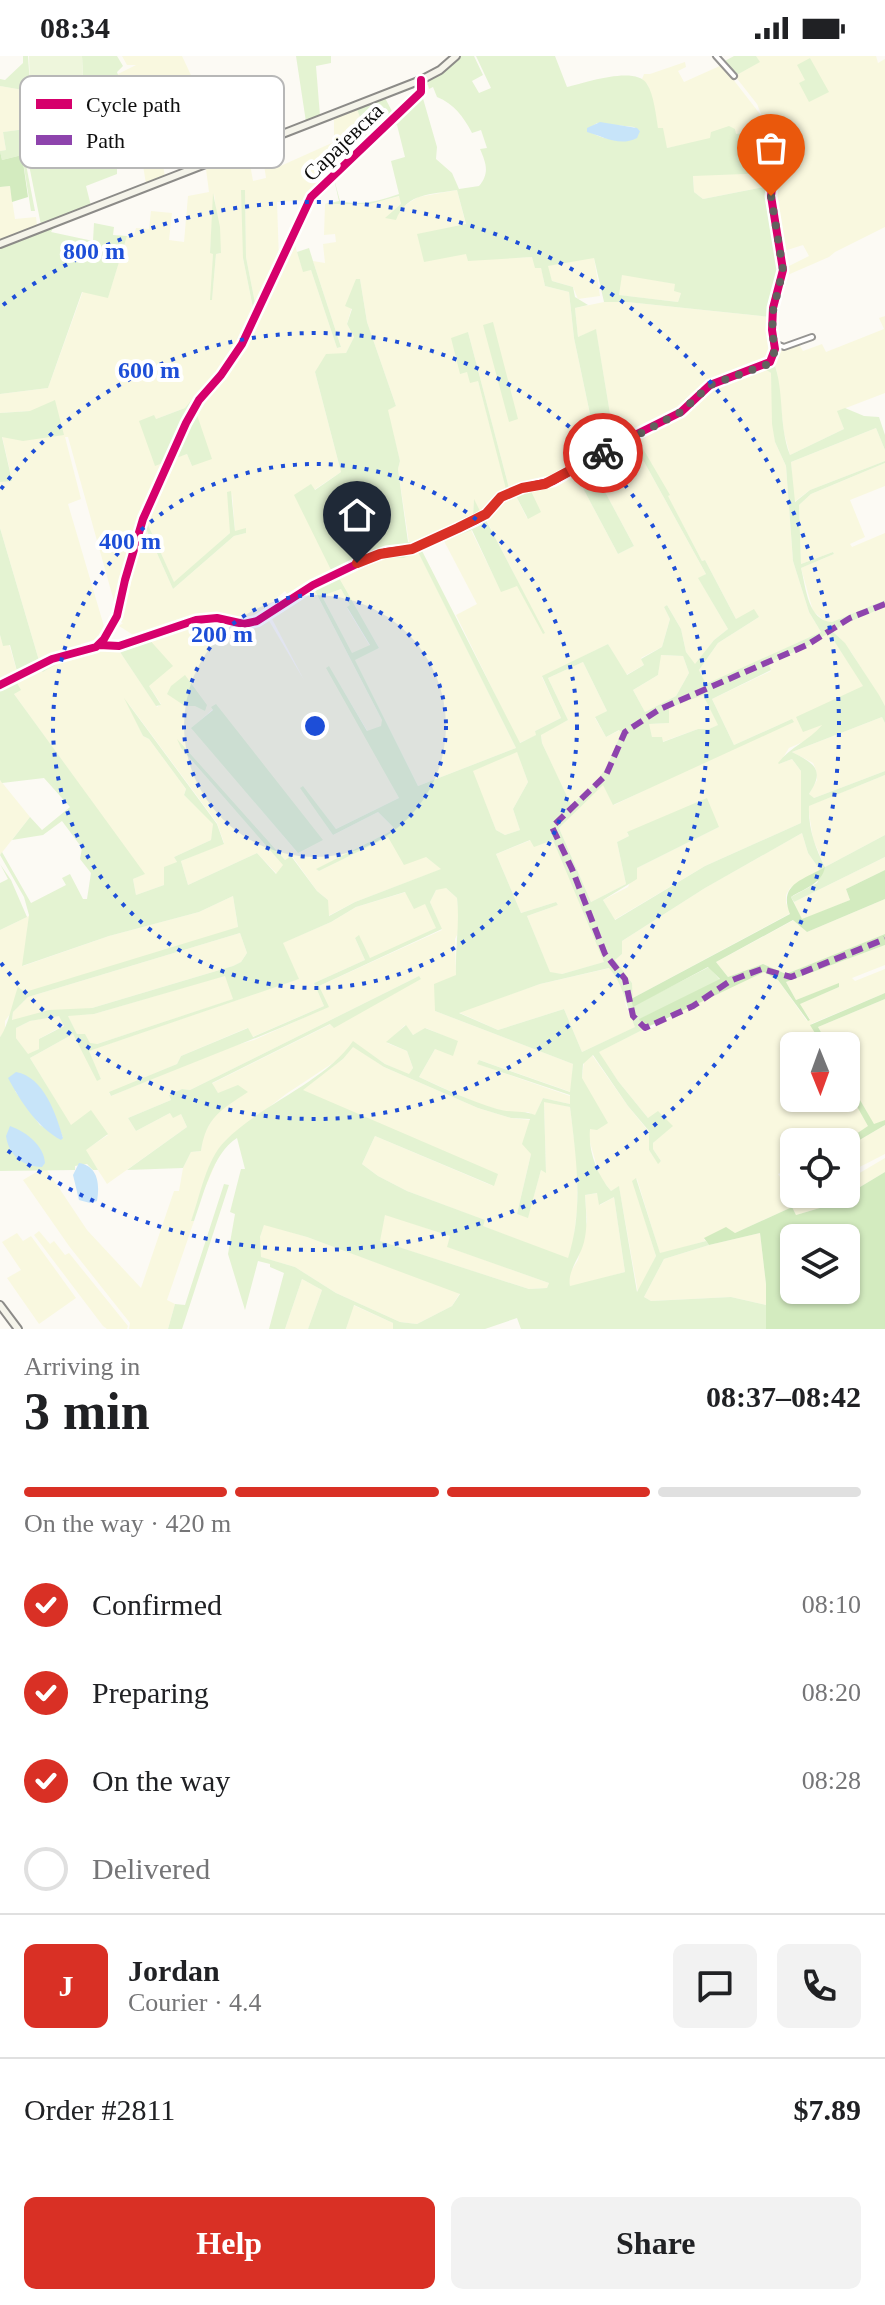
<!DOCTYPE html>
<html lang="en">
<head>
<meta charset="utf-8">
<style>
  :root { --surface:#fff; --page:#f2f2f2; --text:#202124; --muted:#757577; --line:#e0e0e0; --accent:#d93025 }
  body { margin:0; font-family:"Times New Roman",serif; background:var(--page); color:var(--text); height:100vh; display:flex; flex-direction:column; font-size:30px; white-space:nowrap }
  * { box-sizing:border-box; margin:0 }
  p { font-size:26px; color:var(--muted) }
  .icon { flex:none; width:44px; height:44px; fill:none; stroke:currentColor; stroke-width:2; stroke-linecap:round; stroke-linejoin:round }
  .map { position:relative; height:1273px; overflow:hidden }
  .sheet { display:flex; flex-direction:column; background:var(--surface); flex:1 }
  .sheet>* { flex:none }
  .needle { width:52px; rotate:179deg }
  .tools { position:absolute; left:780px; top:976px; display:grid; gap:16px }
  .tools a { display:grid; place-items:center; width:80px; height:80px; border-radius:12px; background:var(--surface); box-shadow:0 2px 6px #0004; font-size:40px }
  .pin { position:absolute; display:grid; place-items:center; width:68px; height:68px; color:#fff; margin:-82px -34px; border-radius:50% 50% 50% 0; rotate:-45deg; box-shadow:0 0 8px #0007 }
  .pin .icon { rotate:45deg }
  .courier { position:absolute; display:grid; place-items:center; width:80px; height:80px; margin:-40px; border:6px solid #d93025; border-radius:50%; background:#fff; color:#222; box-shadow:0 2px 10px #0007 }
  .overview em { font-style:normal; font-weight:700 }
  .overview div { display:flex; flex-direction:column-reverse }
  .overview { display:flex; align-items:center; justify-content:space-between; height:136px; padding:0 24px }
  h1 { font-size:52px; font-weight:700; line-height:60px }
  .bar { display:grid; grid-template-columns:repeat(4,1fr); gap:12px 8px; align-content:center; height:96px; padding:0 24px }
  .bar i { height:10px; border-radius:6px; background:var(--line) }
  .bar .on { background:var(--accent) }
  .bar p { grid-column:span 4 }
  .line { display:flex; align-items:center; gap:20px; padding:0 24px; border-top:2px solid var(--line) }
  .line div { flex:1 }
  .round { display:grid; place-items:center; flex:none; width:84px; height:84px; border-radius:12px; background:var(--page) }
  ol { padding:0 24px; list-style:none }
  li { display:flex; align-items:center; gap:24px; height:88px }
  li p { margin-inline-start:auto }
  li .icon { padding:8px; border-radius:50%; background:var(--accent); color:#fff; stroke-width:4 }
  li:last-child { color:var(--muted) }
  li i { width:44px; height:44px; border:4px solid var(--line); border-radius:50% }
  .button { display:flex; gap:16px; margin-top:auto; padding:16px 24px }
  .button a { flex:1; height:92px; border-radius:12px; background:var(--accent); color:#fff; font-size:32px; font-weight:700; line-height:92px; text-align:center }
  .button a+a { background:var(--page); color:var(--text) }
  .status { display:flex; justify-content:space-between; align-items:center; height:56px; padding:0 40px; background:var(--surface); direction:ltr }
  .status svg { height:22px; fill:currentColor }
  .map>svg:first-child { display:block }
  .farmland { fill:#f9f8df; fill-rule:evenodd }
  .green { fill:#e4f3d2; fill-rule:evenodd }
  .forest { fill:#d3ebbf; fill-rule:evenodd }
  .pitch { fill:#eef6dc }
  .water { fill:#c7e4f9 }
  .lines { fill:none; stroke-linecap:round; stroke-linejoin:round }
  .street-casing { stroke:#959492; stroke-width:8 }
  .secondary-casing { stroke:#8c8b88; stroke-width:10 }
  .street { stroke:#fffefd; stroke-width:4 }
  .secondary { stroke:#f5f4ea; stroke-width:6 }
  .quiet { stroke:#8e44ad; stroke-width:6; stroke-dasharray:12 6; stroke-linecap:butt }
  .cycleway-casing { stroke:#fff; stroke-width:13 }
  .cycleway { stroke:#d6006c; stroke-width:8 }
  .done { stroke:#61615e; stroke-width:8; stroke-dasharray:0 14.4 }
  .route { stroke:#d93025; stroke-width:10 }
  .ring { fill:none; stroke:#1d4ed8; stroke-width:4; stroke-dasharray:4 8 }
  .labels { text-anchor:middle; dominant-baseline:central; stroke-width:8; stroke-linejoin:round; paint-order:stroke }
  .street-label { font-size:22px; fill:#0e0e0e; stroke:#fff }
  .key { fill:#fff; stroke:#b7b7b7; stroke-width:2 }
  .key-label { font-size:22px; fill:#0e0e0e }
  .centre { fill:#1d4ed8; stroke:#fff; stroke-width:4 }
  .ring-label { font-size:24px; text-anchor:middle; font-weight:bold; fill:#1d4ed8; stroke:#fff; stroke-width:8; stroke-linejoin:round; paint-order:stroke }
</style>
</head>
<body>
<div class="status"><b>08:34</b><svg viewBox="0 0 49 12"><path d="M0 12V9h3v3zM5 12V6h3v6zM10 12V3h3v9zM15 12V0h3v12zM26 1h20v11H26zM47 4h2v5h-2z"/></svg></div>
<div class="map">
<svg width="885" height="1273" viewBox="0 0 885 1273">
  <rect width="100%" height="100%" fill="#fcfaf4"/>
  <!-- farmland -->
  <path class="farmland" d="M122 0H182L212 64H201L191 55 171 67 179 92 161 97 165 121 146 128 140 91 146 88 108 23 136 9H127Z
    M756 0H876L878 7 885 3V171L835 196 829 201 783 221 785 212 809 200 803 189 781 196 771 133 777 102 775 90 757 48 735 20 759 6Z
    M685 6 686 11 678 15 684 26 722 9 760 58 762 65 756 74 667 92 658 73 648 29 642 23 644 18H650Z
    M0 30 23 34 19 74 3 76 6 94 0 95Z
    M356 51 370 66 375 77 316 133 308 144 277 146 279 204 256 252 246 201 245 134 243 202 254 257 239 291 221 317 198 343 185 352 156 363 155 409 170 404 134 487 117 556 68 381H65L81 443 68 448 106 577 104 581 81 588 82 592 40 608 0 472V426L12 424 2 380 30 355 0 357V338L48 332 83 235 108 241 127 180H134L136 172 149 173 151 155 172 157 169 184 184 186 188 140 209 136 206 113 248 96 253 125 266 122 261 89 270 85 276 112 334 86V60ZM214 137 221 197 216 198 212 244 213 197H210Z
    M771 117 769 130 703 143 694 136 693 119Z
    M10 130 15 163 36 161 37 170 0 185V131Z
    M457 134 466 169 468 204 533 201 541 211 545 230 569 236 574 282 598 396 544 424 509 432 468 276 467 316 478 325 508 437 487 455 480 457 474 444 473 461 439 474 440 478 422 487H409L398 413 400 405 387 353 396 350 367 266 360 223 347 268 354 281 346 297 315 316 341 416 314 434 334 519 290 542 285 535 252 563 240 564 211 558V561L138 582 119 570 123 567 116 564 143 466 173 533 234 480 246 477 235 475 232 436 230 477 174 527 145 462 172 403 187 398 192 410 194 353 241 291 293 183 303 215 311 214 337 292 341 291 313 205 325 207 323 188 336 186 335 178 324 179 325 148H370L400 140 401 152 418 141Z
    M594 201 600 240 578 243 573 231 552 225 547 210Z
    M622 218 676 228 681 237 678 246 618 239Z
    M604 246H627L770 261 773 293 768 307 710 328 679 355 615 388 596 274 578 281 575 252Z
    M885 260V337L838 355 844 373 790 399 784 377 777 316 773 304 775 297 798 287 803 295 822 288 826 296 884 273 879 262Z
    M766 313 771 317 775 386 786 410 793 505 809 556 821 576 706 629 699 614 718 587 759 561 736 563 705 504 702 505 635 379 669 363 695 343 717 331Z
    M876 372 885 394V405L810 434 794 446 791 406Z
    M631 382 706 518 699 523 728 573 714 584 695 609 686 596 681 573 667 549 664 551 670 563 662 591 641 602 644 609 626 619 608 588 542 621 561 662 535 675 537 679 519 687 456 559 477 548 444 485 471 474 501 535 517 529 544 577 486 463 497 450 516 440 527 462 529 433 549 428 551 431 576 419 618 498 634 490 589 406Z
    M885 407V430L850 444 865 481 850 488 852 491 885 477V544L832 566H826L813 555 801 512 834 498 833 496 801 508 799 449 811 438Z
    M418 495 516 692 418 730 354 603 379 592 338 522 380 501 404 502Z
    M313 531 382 664V670L368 676 329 611 399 742 336 773 303 731 301 732 333 779 378 756 395 773 317 813 319 815 389 780 426 801 442 813 355 846 328 860V844L317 835 292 800 285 804 181 692 284 809 277 818 257 797 188 829 181 805 224 787 217 767 128 647 143 680 149 683 186 733 184 739 214 768 211 784 174 801 177 806 164 829 136 839 133 823 144 818 14 638 17 627 41 614 43 616 62 604 89 596 118 593 157 651 161 648 149 630 147 581 200 564 220 563 219 574 230 584 243 571 252 570 268 563 304 624 271 561 291 547 290 544ZM213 653 298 797 192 672Z
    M341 533 351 550 347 552 370 590 352 598 322 540Z
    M885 551V650L851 596 832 576 842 569Z
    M829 577 864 630 812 682 789 692 779 708 792 703 801 715V767L705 810 614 864 603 844 628 831 637 812 719 771 627 777 629 780 617 786 626 828 591 846 559 772 603 728 614 749 792 663 734 689 712 643 771 615 767 608 804 592Z
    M0 579 3 589 9 588 18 619 0 628Z
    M660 599 683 600 689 617 676 640 645 656 633 634 658 619Z
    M583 606 607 655 595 662 606 681 620 674 621 676 607 714 594 729 570 749 542 687 541 678 568 664 548 622Z
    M703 638 719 669 709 673H698L662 686 652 681 648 668 669 667V652Z
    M882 661 885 667V715L814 742 811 741 809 738 817 724 816 714 813 707 792 696Z
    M517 695 528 726 513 753 520 774 505 779 496 774 472 715Z
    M885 719V779L825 811 813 783 808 750Z
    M0 724 30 761 0 799Z
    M802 777 808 797 820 814 790 832 786 839V847L791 857 631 943 632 927 615 904 622 898V885L708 830Z
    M553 783 605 906 562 918 550 917 527 860 558 849 556 846 521 857 496 798 531 784Z
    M885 801V814L846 833 850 844 802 864 794 846Z
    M440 832H446L457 842 460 873 455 883 456 919 435 955 573 1008 571 1036 479 1004 478 1008 570 1040V1048L543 1042 535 1060 528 1056 510 1057 479 1048 419 1021 435 993 458 986 426 972 413 979 405 969 387 987 407 995 413 1012 409 1019 385 1008 353 986 342 1001 286 1038 225 1085 191 1165H194L167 1244 175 1248 168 1273H129L130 1267 69 1190 23 1124 45 1111 87 1174 141 1232 174 1135H179L183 1112 191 1096 201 1095 203 1080 216 1057 247 1036 218 1037 211 1028 331 968 333 971 419 920 190 1034 182 1033 169 1039 171 1044 128 1062 136 1075 170 1057 181 1058 187 1071 107 1128 85 1094 108 1079 71 1070 30 1002 73 978 98 1024 101 1023 88 995 298 923 282 887 331 866 356 851 406 836 425 847 437 872 370 903 359 880 355 882 365 904 314 927 324 950 252 981 247 972 181 1000 177 1008 109 1037 111 1040 226 992 254 984 328 951 319 930 442 874 430 846 436 834Z
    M233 840 238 872 25 937 5 965V975L0 981V874L29 860 23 910 109 880 199 856Z
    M885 843V878L786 918 763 908 728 921 716 906 794 864 807 876Z
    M240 877 247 897 241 906 233 910 92 952 12 965 13 956 28 941Z
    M885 889V909L852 922 855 925 885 913V937L811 968 822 988 818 990H794V1042H846V1031L869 1070 844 1086H794V1112L778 1118 783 1125 794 1120V1138H846V1125L885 1102V1116L830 1149 796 1159 792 1151 735 1177 704 1183 706 1185 660 1198 637 1123 633 1125 656 1200 638 1237 619 1131 611 1135 600 1121 589 1083 582 1022 584 1005 592 999 628 1050 649 1076V1094L658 1107 661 1105 653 1093V1087L672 1070 648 1062 618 1025 598 996 642 974 645 976 711 939 764 916 778 924 807 965 810 963 799 948 839 931V928L796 944 786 926Z
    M610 912 621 926 626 950 636 971 582 996 564 953 498 974 458 956 540 928Z
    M226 919 234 943 97 988H90L77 978 67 959 94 958Z
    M885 943V1064L874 1069 846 1020V990H829L818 971Z
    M59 959 64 969 39 983V993L28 999 16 982V972L30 965Z
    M353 990 384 1011 478 1052 511 1062 530 1064 531 1098 517 1158 528 1161 541 1114 546 1116 544 1045 570 1051 577 1107V1154L573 1187 568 1203 482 1170 484 1164 407 1135 378 1120 362 1108 375 1080 493 1130 388 1072 302 1034 343 1003Z
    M885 1069V1098L846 1118V1092Z
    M598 1137 600 1149 614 1141 625 1216 570 1231 568 1220 578 1204 587 1165 585 1139Z
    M385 1158 450 1180 448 1191 549 1227 547 1232 529 1233 379 1185Z
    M264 1168 307 1181 460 1237 452 1250 417 1268 400 1266 336 1237 295 1211 260 1201V1181Z
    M39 1175 50 1188 54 1185 65 1199 69 1197 128 1270 127 1273H107L103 1270 34 1179Z
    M17 1177 23 1185 31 1180 76 1242 39 1268 7 1222 21 1214 2 1186Z
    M760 1177 766 1228V1249L731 1241 651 1245 644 1241 664 1203 709 1189Z
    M302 1223 322 1234 308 1273H285Z
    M353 1249 393 1267V1273H346Z"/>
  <!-- green -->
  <path class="green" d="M23 0H28L30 29 23 34 0 30V23L5 24 23 7Z
    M82 0H117L123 10 117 16 118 19 108 24 147 90 162 84 155 73 172 66 169 60 191 55 201 64 204 73 181 77 179 72 174 74 171 68 157 73 164 85 146 91 145 89 117 102V118L86 130 91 150 41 169 27 99 28 77 39 28 83 25Z
    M296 0H331V7L316 10 320 60 306 66Z
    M459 0H474L483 19 472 25 479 37 491 32 476 0H555L567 31C584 27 636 9 647 28 654 39 656 60 658 72H663L667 92 710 82 711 76 729 70 735 73 736 78 756 75 762 65 760 58 774 97 771 117 693 120 694 136 703 143 769 130C769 162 779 192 783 223L787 222 777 255 771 257 770 261 627 246H604L594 202 548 210 552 225 573 231 575 241 588 249 575 252 578 281 596 273 615 388 588 404 634 490 618 498 576 419 550 431 549 428 530 433 541 456 528 463 516 440 497 450 486 464 545 577 543 578 517 530 501 536 472 474 444 485 432 484 440 481 438 475 473 461 474 443 481 457C492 454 497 442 507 437L478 325 470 327 467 316 460 318 451 282 468 276 509 432 544 424 598 396 574 282 569 236 545 230 541 212H535L532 201 468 205 466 198 424 206 417 178 466 168 457 134C431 139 407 136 396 164L385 162 401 148 399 140 370 148H325L339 145 333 119 340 145C361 150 379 145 399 138L391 105 405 101 397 69 384 72 422 39 437 91 436 103 452 117 459 133 479 130C490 117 486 107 480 93L487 92 481 74 472 77C463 60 454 48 437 41L433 31 429 33 428 29 425 30V25ZM597 67 634 71 640 75C625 86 608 86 592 77L591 71ZM622 219 675 228 674 235 681 237 678 246 619 239Z
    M734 0H756L760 6 735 20 723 6Z
    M810 2 829 36 809 46 799 27 805 24 797 9Z
    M384 40 394 59 375 77 370 66 363 68 356 51Z
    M26 73 24 98 35 155H31L22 99 2 104 0 95 6 94 3 76Z
    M241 134H245L246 201 256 252 254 257 243 202Z
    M213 137 220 171 221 197 216 198 212 244H210L213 198 210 197Z
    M94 167 114 171 113 179 127 180 108 242 82 236 48 332 0 338V191L55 169 51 176 93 185Z
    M309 192 313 205 341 291 337 292 311 214 303 216 297 196Z
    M356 223H360L367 266 396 350 388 354 400 405 398 413 408 486 422 487 419 489 520 687 536 679 535 675 561 662 542 620 608 588 627 619 644 609 641 603 662 591 670 563 664 551 667 549 681 573 686 596 695 608 714 584 728 573 698 522 706 518 631 382 635 379 670 439 668 440 702 505 705 504 736 563 754 553 759 561 718 587 699 614 706 628 821 576 809 556 793 505 786 410 775 386 772 368 771 317 765 313 717 331 695 343 704 334 773 304C785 334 778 368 790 399L844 373 837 355 845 352 864 360 879 361 885 379V394L876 372 791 406 795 446 810 434 885 405V407L811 438 799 449 801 508 833 496 834 498 801 512C806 532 808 565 832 566L885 544V551L842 569 833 576 845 587 879 639 885 650V667L882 661 792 696C813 707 826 713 809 738L814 742 885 715V719L809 750C808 771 815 792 825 811L885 779V801L794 846 791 841 817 827 824 812 820 814 808 797 802 777 705 832 622 885V898L615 904 632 927 633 950 709 911 720 924 640 963 641 967 652 969 599 996 618 1025 648 1062 658 1055 673 1070 653 1087V1093L661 1105 658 1108 649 1094V1075L628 1050 593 999 583 1008 582 1022 608 1067 597 1074 590 1073C588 1096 597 1118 611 1135L619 1130 637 1236 656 1200 632 1125 636 1122 660 1197 706 1185 709 1189 664 1203 644 1241 651 1245 731 1241 766 1249V1273H521L517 1262 485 1273H393V1267L354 1249 346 1273H308L322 1234 302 1223 285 1273H269L284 1217 270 1211V1208L258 1205 245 1254 228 1198 235 1158 230 1156 241 1113H245L237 1082C212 1098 204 1138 194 1165H191C200 1140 206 1104 225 1085 261 1048 325 1026 353 985L385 1008 409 1018 413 1012 407 995 386 986 406 969 413 979 425 972 458 985 453 1000 435 993 419 1021C445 1033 470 1045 497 1053 510 1057 523 1054 535 1059L543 1042 570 1048V1039L477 1008 479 1004 570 1036 573 1008 435 955 434 928 456 919C455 891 460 868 457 842L446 832 436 834 430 846 442 873 319 930 329 951C257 983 183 1010 111 1040L109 1036 177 1008 181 1000 248 972 253 981 324 950 314 927 365 904 355 882 359 879 370 902 436 872 425 848 414 853 405 836 356 851 331 866 283 887 299 923 89 995 101 1023 97 1025 73 978 30 1002 71 1069 91 1054 108 1078 86 1094 98 1114H93L87 1108 75 1110V1114L0 1115V981C8 971 13 944 18 931L25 936 238 871 233 840 199 856 109 880 22 910 29 859 24 841 0 799 2 796 31 847 66 829 62 822 70 818 83 843H87L91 817 80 803 82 792 62 765 43 779 12 784 30 761 42 774 70 751 44 722 2 727 0 724V630L58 602 96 591H117L147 581 173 610 149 630 161 649 156 650 118 593C89 596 67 601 43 616L40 614 17 627 21 634 14 638 145 818 133 823 136 839 164 829V811L177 806 174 801 211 784 213 768 184 739 186 733 149 683 143 680 124 642 217 768 224 788 181 805 188 829 257 797 276 818 283 809 181 692 177 683 285 804 291 800 317 835 328 844 329 860 355 846 441 813 426 801 404 809 388 781 319 815 316 813 395 773 378 756 333 779 300 732 303 730 336 773 399 742 326 612 329 610 367 675 381 670 382 664 313 531 334 520 294 439 311 428 315 434 341 416 315 316 326 298 346 297 354 281 347 268 352 253 345 250ZM418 496 516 692 418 730 355 604 379 592 339 522 380 501 404 502ZM341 533 350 549 347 551 370 589 352 597 322 540ZM829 577 863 630 796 661 803 676 822 669C809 685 791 690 778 707L779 708 792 703 801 715V767L705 810 615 864 603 844 637 823V812L719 771 707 742 627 776 629 780 617 786 626 828 591 846 559 772 603 729 613 749 794 666 792 663 734 689 712 643 771 614 768 607 804 592ZM661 599 683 600 689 617 676 640 645 656 633 634 658 619ZM583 606 607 655 595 661 606 681 619 674 621 676C606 716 603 721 571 749L542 687 541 679 568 664 548 622ZM703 639 718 669 709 673H698L663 686 662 681H652L649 668 669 667V652ZM517 696 528 726 513 753 520 774 505 779 496 774 473 715ZM530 784 534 791 553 784 604 906 562 918 550 916 527 860 558 849 556 846 521 857 496 798ZM240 877 247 897 241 906 233 910 92 952 49 954 12 964 13 956 28 941ZM609 912C624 929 626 950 635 971L582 996 564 953 498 974 459 957 540 928ZM225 920 233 943 97 988 90 987 85 978H77L68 960 94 958ZM59 960 64 970 39 983V993L28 998 16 982V972L30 965ZM353 991 384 1011 478 1052 511 1062 530 1063 522 1088 531 1098 517 1158 528 1162 541 1114 546 1117 544 1046 570 1051C576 1101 584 1153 568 1202L483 1170 485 1164 407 1135 378 1120 362 1108 375 1080 494 1130 498 1118 303 1034 343 1003ZM15 1035 52 1053 63 1082 40 1069ZM597 1137 599 1149 614 1141 625 1216 570 1230C567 1215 580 1202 584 1186 588 1170 586 1155 585 1139ZM385 1159 450 1180 447 1191 549 1227 547 1232 529 1233 380 1185ZM264 1169 307 1181 460 1238 452 1250 417 1268 400 1266 336 1237 295 1211 261 1201 260 1181Z
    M493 266 518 363 509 366 483 269Z
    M193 342 200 344 195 353 212 403 192 410 187 398 155 410 139 365 154 359 156 363 185 352Z
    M55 344 64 379 23 385 2 381 12 425 0 426V357L30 355Z
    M231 435 235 475 246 472V477L234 480 173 533 143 466 145 462 174 526 230 477 227 436Z
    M0 472 40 608 18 619 10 589 3 590 0 579Z
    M185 619 207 649 205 655 195 650H185L167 638 171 630Z
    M216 648 323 784 298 797 191 672 213 654 211 651Z
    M0 808 11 824 27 861 0 874V827L8 823Z
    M419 920 421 923 334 972 330 968 212 1027 218 1037 238 1029 248 1036C221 1054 206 1061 201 1095L191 1096 183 1112 127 1114 187 1071 181 1058 173 1062 170 1057 136 1075 128 1062 171 1044 169 1039 182 1033 190 1034Z
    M224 1128 229 1129 182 1273H168L175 1248 185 1249Z"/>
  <!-- forest -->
  <path class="forest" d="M0 95 2 104 22 99 28 141 12 146 10 130 0 131Z
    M825 811C822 828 805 832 791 841L802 863 850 844 846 833 885 814V843L807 876 793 864 716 906 728 921 763 908 786 918 885 878V889L786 926 796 944 839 927V931L800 948 810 964 808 965 778 924 764 916 655 968 647 970 641 967 639 963 720 923 708 911 633 951 631 943 790 858C778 828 803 824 825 811Z
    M885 937V943L818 971 829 990H818L821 987 810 969Z
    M846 1020 874 1068 885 1064V1069L846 1092 844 1086 868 1070 846 1031Z
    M885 1116V1273H766V1228L760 1177 709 1189 704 1182 726 1171 735 1177 792 1151 796 1159 830 1149ZM794 1182H846V1234H794Z"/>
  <!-- pitch -->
  <path class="pitch" d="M29 0H82L83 25 30 29Z"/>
  <!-- water -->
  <path class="water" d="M600 66 637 72 640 75 637 82C619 91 605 81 587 76V72Z
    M16 1016C44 1021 56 1058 63 1082L61 1084C37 1071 21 1046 8 1022Z
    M10 1070C26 1076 44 1089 45 1107L42 1111C22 1110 9 1100 6 1080Z
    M79 1107C98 1110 100 1128 97 1145L90 1147 79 1144 73 1119Z"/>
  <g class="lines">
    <!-- street casing -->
    <g class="street-casing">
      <path id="street" d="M716 0 734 20
        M774 287 784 291 812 281
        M99 589 119 590 196 564 217 562 244 568 257 565 313 529 365 504 386 496 412 493 476 464 486 458 501 441 522 432 553 425 619 387 681 356 710 329 770 306 775 293 772 274 773 252 783 214 771 140 776 103 764 65
        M0 629 52 603 96 591 104 583 117 560 125 524 143 463 186 367 199 344 221 319 242 288 311 141 421 36V24"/>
    </g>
    <!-- secondary casing -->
    <g class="secondary-casing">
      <path id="secondary" d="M0 188 421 24 440 14 456 0
        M0 1249 18 1273"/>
    </g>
    <!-- street -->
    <use href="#street" class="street"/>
    <!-- secondary -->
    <use href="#secondary" class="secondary"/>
    <!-- quiet -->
    <path class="quiet" d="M885 548 850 562 807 589 660 653 625 676 606 719 552 771 572 813 605 898 625 923 633 960 645 972 693 950 730 925 748 918 762 913 791 921 885 883"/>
    <!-- cycleway casing -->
    <g class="cycleway-casing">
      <path id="cycleway" d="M99 589 119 590 196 564 217 562 244 568 257 565 313 529 365 504 386 496 412 493 476 464 486 458 501 441 522 432 553 425 619 387 681 356 710 329 770 306 775 293 772 274 773 252 783 214 771 140 776 103 764 65
        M0 629 52 603 96 591 104 583 117 560 125 524 143 463 186 367 199 344 221 319 242 288 311 141 421 36V24"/>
    </g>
    <!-- cycleway -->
    <use href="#cycleway" class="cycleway"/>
  </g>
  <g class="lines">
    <!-- done -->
    <path class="done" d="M603 397 681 356 710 329 766 309 774 297 772 259 783 214 771 140"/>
    <!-- route -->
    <path class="route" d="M357 507 380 498 412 493 458 472 486 458 501 441 522 432 545 428 603 397"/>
  </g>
  <!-- distance rings -->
  <circle cx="315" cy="670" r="131" fill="#1d4ed8" fill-opacity=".12"/>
  <g class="ring">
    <circle cx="315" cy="670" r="131"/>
    <circle cx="315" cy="670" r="262"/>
    <path d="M1 433A393 393 0 1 1 1 907"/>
    <path d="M3 249A524 524 0 1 1 3 1091"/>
  </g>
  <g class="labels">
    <!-- street labels -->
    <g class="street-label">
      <text transform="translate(343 86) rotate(-44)">Сарајевска</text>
    </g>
  </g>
  <!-- legend -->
  <rect x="20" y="20" width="264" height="92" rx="12" class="key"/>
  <rect x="36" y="43" width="36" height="10" fill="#d6006c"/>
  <rect x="36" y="79" width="36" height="10" fill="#8e44ad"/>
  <g class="key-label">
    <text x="86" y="56">Cycle path</text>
    <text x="86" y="92">Path</text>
  </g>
  <circle cx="315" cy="670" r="12" class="centre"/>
  <g class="ring-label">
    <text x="94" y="203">800 m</text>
    <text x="149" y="322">600 m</text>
    <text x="130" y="493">400 m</text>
    <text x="222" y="586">200 m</text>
  </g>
</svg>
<div class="tools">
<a><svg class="needle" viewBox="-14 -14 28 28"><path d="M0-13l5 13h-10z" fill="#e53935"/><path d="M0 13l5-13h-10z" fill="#757577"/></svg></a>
<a><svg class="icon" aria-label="locate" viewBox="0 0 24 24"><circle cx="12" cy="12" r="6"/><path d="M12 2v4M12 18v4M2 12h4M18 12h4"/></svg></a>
<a><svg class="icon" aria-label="layers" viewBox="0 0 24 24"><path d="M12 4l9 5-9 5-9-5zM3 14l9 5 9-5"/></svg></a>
</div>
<div class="pin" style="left:771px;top:140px;background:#ea580c"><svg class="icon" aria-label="bag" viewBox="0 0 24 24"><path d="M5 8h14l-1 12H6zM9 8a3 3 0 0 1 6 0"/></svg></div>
<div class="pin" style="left:357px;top:507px;background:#1f2937"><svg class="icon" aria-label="home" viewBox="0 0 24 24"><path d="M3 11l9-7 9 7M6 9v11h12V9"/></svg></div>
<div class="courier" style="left:603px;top:397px"><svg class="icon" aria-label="bike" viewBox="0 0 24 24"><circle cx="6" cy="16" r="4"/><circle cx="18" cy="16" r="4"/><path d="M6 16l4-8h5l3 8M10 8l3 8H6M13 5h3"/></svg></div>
</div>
<section class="sheet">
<div class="overview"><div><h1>3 min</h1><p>Arriving in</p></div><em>08:37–08:42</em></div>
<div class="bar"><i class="on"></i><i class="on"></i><i class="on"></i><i></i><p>On the way · 420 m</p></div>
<ol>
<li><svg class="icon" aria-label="check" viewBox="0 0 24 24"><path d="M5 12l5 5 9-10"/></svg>Confirmed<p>08:10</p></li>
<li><svg class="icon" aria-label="check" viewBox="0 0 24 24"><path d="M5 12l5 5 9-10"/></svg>Preparing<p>08:20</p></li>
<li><svg class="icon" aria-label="check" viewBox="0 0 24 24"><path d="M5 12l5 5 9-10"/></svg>On the way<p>08:28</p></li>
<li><i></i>Delivered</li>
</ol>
<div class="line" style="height:144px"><b class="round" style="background:var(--accent);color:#fff">J</b><div><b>Jordan</b><p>Courier · 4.4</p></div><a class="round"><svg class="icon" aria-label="chat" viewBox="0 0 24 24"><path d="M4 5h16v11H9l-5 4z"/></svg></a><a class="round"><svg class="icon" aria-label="phone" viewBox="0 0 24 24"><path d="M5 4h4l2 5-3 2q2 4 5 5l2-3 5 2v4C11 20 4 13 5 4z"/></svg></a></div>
<div class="line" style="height:104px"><div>Order #2811</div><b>$7.89</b></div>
<div class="button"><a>Help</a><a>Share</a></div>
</section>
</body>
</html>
